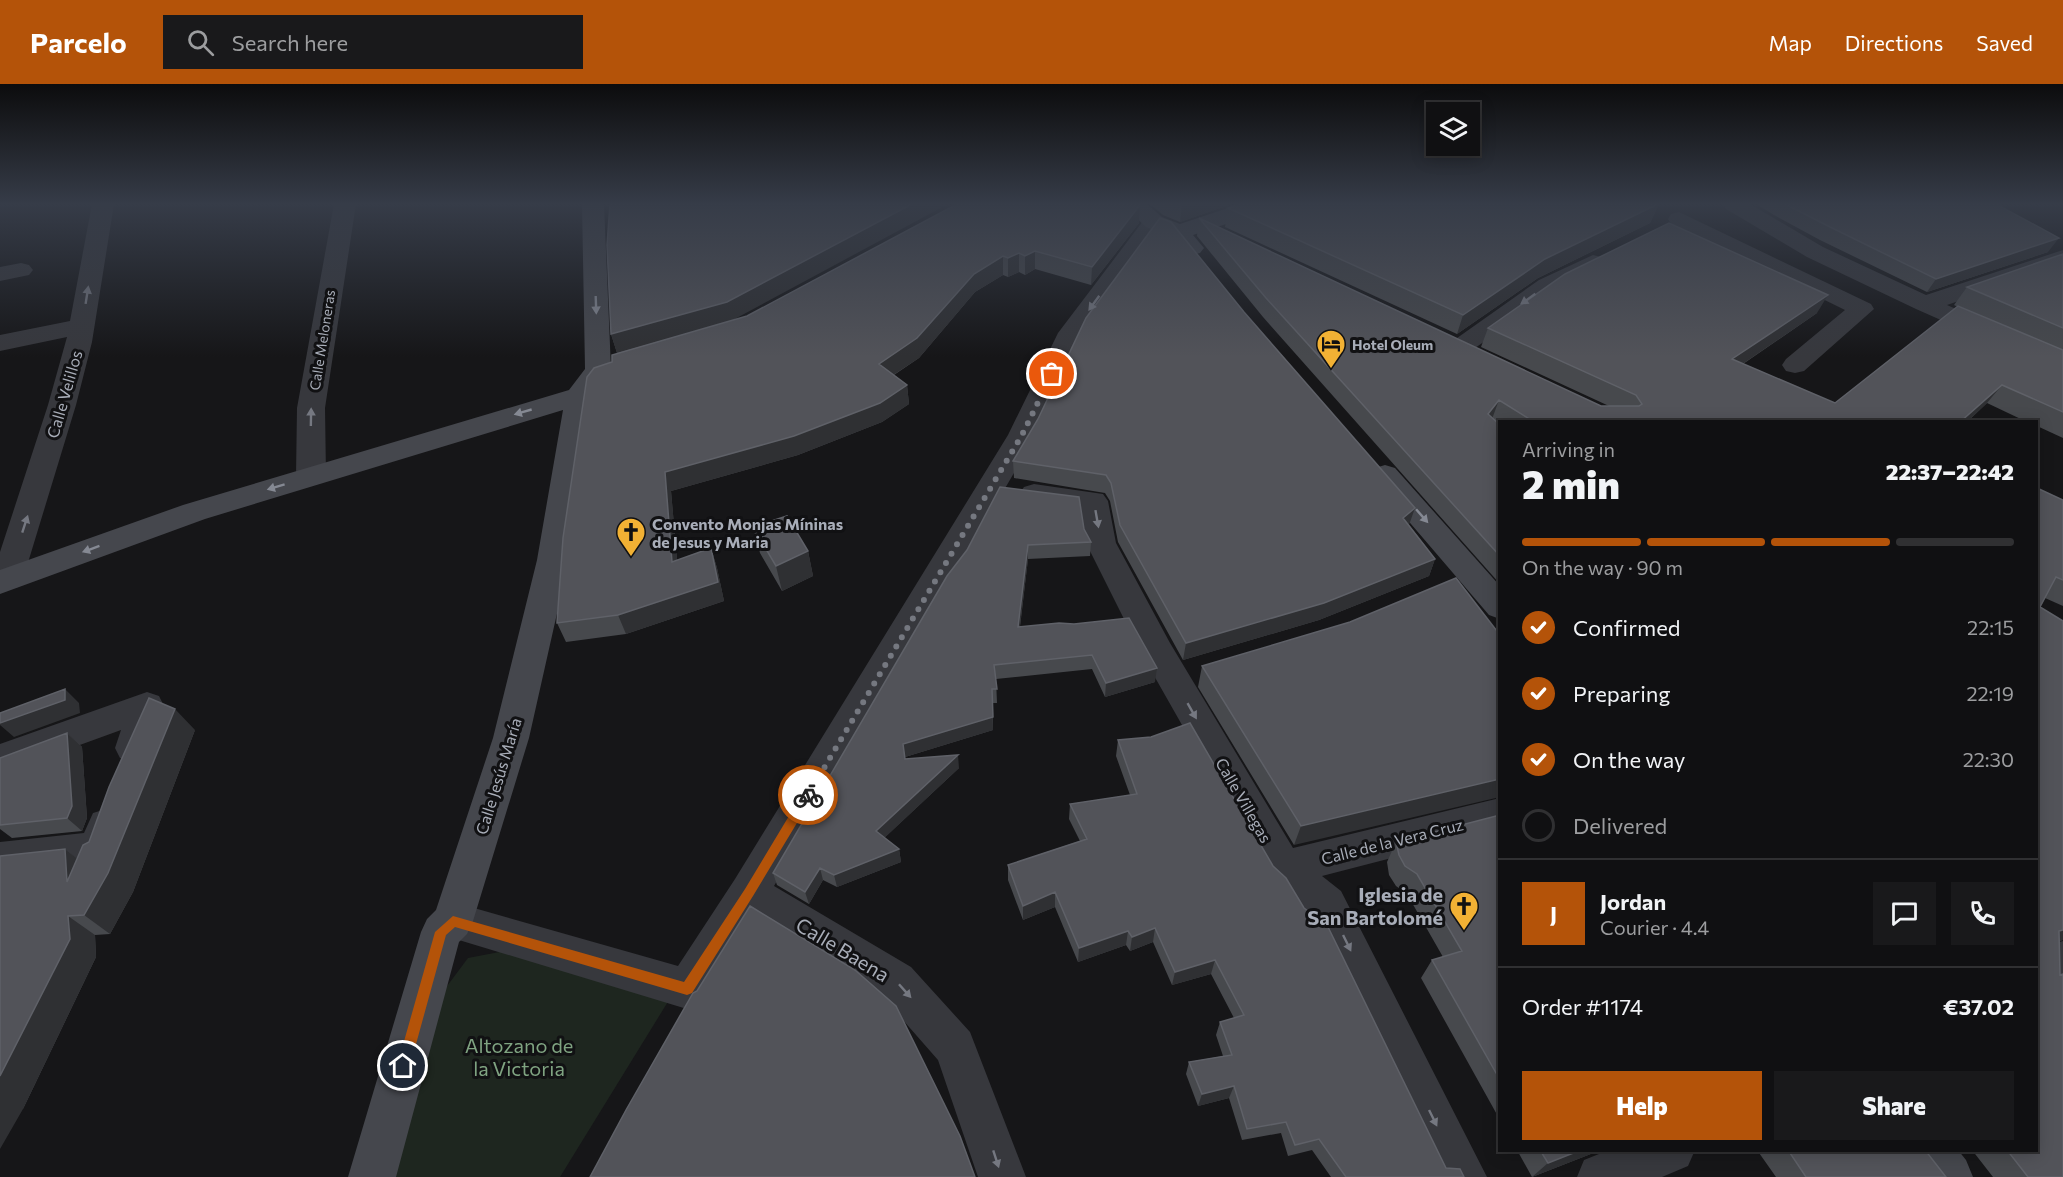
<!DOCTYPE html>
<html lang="en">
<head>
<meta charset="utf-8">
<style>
  :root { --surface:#101012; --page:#19191b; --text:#f1f3f6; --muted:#9c9d9f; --line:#303032; --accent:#b45309 }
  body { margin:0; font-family:Commissioner,sans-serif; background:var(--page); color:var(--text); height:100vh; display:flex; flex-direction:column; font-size:22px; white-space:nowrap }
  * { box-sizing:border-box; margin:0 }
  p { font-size:20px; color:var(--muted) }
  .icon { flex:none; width:33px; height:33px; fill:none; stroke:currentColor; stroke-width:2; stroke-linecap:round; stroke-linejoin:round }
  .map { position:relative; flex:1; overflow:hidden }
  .sheet { position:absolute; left:1498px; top:336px; width:540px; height:732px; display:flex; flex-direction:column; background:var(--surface); border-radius:0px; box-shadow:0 3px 15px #0003,0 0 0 2px var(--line) }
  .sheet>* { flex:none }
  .buttons { position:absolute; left:1426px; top:18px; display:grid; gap:12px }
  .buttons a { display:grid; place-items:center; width:54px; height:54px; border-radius:0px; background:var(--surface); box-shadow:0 3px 15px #0003,0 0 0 2px var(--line); font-size:30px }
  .pin { position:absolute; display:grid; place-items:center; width:51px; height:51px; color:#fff; margin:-26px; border:3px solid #fff; border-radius:50%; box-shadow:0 2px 6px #0007 }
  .courier { position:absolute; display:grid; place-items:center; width:60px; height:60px; margin:-30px; border:4px solid #b45309; border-radius:50%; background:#fff; color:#222; box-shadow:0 2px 8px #0007 }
  .headline em { font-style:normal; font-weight:800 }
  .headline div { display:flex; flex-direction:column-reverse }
  .headline { display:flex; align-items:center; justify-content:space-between; height:102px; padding:0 24px }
  h1 { font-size:39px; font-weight:800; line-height:45px }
  .bar { display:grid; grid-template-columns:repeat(4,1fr); gap:9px 6px; align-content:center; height:72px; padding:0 24px }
  .bar i { height:8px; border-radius:4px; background:var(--line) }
  .bar .active { background:var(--accent) }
  .bar p { grid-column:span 4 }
  .line { display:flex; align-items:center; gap:15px; padding:0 24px; border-top:2px solid var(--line) }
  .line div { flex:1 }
  .round { display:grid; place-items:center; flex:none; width:63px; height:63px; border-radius:0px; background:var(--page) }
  ol { padding:0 24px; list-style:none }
  li { display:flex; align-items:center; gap:18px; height:66px }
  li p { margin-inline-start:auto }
  li .icon { padding:6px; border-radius:50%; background:var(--accent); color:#fff; stroke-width:4 }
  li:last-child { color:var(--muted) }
  li i { width:33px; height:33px; border:3px solid var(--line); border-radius:50% }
  .action { display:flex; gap:12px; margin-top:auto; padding:12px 24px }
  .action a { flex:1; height:69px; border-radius:0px; background:var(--accent); color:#fff; font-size:24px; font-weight:800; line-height:69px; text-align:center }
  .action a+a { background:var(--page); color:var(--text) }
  header { display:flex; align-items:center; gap:36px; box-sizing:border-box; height:84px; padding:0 30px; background:var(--accent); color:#fff }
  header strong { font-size:28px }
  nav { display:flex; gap:33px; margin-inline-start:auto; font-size:21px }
  .search { width:420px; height:54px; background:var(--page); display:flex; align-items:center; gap:15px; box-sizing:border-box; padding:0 21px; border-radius:0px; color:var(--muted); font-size:22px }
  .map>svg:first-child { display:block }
  .green { fill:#1e261f }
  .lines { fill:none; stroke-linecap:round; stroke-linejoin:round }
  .street { fill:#37383d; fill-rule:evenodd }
  .secondary { fill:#45474d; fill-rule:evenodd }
  .wall { fill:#47494d }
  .shaded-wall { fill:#2f3033 }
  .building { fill:#525359; stroke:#5f6168; stroke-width:1.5 }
  .oneway { fill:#757881 }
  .oneway2 { fill:#858993 }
  .route { fill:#b45309 }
  .done { stroke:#757880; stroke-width:6; stroke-dasharray:0 10.8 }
  .labels { text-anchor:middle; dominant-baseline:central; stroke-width:6; stroke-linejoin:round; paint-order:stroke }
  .far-street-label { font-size:14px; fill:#a8adb8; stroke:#111113 }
  .far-poi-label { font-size:14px; font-weight:bold; fill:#a8adb8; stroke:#111113; text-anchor:start }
  .street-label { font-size:16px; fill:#a8adb8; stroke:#111113 }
  .poi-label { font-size:16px; font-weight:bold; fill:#a8adb8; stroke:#111113; text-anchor:start }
  .near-poi-label { font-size:20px; font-weight:bold; fill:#a8adb8; stroke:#111113; text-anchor:end }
  .near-street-label { font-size:20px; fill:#a8adb8; stroke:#111113 }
  .near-park-label { font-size:20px; fill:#7fa381; stroke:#111113 }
</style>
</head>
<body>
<header>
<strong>Parcelo</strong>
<div class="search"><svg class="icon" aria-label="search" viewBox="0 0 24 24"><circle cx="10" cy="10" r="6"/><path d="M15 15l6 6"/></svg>Search here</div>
<nav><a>Map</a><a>Directions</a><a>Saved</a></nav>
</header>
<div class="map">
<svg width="2063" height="1093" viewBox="0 0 2063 1093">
  <rect width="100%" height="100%" fill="#161618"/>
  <!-- green -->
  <path class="green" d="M510 866 669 916 560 1093H386L430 925 468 874Z"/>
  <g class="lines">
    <!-- street -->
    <path class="street" d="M92 120H114L92 258 76 321 23 495 18 503 7 506 0 504V468L48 321 67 253 0 267V251L70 237Z
      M334 120H356L325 324 326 392 321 399 311 402 301 399 296 392 297 324Z
      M1723 120H1750L1823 163 1926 211 2063 166V181L1947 221 2063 272V290L1916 225 1807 173 1726 125Z
      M1679 128 1871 220 1874 225 1804 287 1795 289 1786 287 1782 281 1786 275 1845 226 1671 140 1668 135 1671 130Z
      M1154 131 1162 133 1165 138 1083 250 1036 351 774 802 911 883 970 948 1026 1093H978L938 976 881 911 755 833 702 919 687 925 439 850 433 837 439 824 453 818 678 882 735 795 1008 351 1058 249 1146 133Z
      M1593 171 1601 173 1605 178 1601 183 1557 206 1468 269 1459 272 1450 269 1446 264 1450 259 1539 196Z
      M21 179 29 181 33 186 29 191 0 197V183Z
      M1034 400 1103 410 1108 417 1116 459 1170 559 1293 764 1500 714V746L1322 792 1341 807 1487 1093H1438L1313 833 1270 796 1140 567 1086 459 1080 425 1024 417 1019 410 1024 403Z
      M147 608 159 612 164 622 146 674 133 679 120 674 115 664 121 646 0 690V660Z
      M106 725 119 729 125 741 112 777 98 782 0 792V758L84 749 93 729Z
      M2063 857V897L2037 904V864Z
      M1609 1066H1695L1688 1082 1662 1093H1577L1584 1076Z"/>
    <!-- secondary -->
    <path class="secondary" d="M582 120H604L611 285 592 312 569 476 529 654 473 837 467 850 459 858 396 1093H348L421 848 427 835 436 826 493 654 537 476 563 326 205 435 0 510V486L183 421 569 306 585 285Z
      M1122 120H1147L1162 133 1180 140 1240 120H1274L1271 125 1193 151 1204 164 1200 169 1192 171 1184 169 1171 153 1146 143Z
      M1385 381 1395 384 1500 502V535L1489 531 1375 398 1370 391 1375 384Z
      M1906 1066H1958L1966 1076 1973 1093H1920Z"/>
  </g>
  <!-- wall -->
  <path class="wall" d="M1150 120H1232L1180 138 1163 131Z
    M1659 120 1650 139 1538 194 1457 250 1225 143 1228 124Z
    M1756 120H1996L2048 168 1927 208 1820 156 1774 131Z
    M1140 121 1139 139 1091 201 1035 185 1025 191 1019 188 1008 193 1003 191 975 208 919 274 894 291 907 301 909 320 882 338 798 371 671 407 677 476 711 464 717 484 724 517 626 550 566 558 557 539 612 278 617 269 611 250 733 236Z
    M1199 134 1601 322H1609L1481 263 1488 244 1817 229 1743 280 1835 319 1958 223 1954 221 1967 203 2063 170V354L2037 342V338H2027L1987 319 1967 338H1500V500L1263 233 1197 152Z
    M1038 335 1409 441 1435 475 1429 492 1319 536 1183 576 1118 458 1110 417 1105 409 1014 394 1013 377Z
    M2037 405 2063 416V522L2045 514 2040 523 2063 856 2059 857 2063 1093H1993L1972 1066H2037Z
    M753 443 808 467 813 492 782 507 760 469Z
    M1084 445 1091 458 1090 472 1028 475 1020 543 1059 539 1155 598 1105 613 1092 585 996 595 997 619H993V646L905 673V675L959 684 884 754 899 765 901 778 837 803 823 796 809 820 777 801 773 789 967 466Z
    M1500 551 1294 761 1198 603 1202 582Z
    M195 646 133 808 110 850 95 851 96 873 23 1025 65 765 77 775Z
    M67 649 82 663 87 734 82 747 12 754 0 745V674Z
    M1118 656 1446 1084 1464 1093H1331L1312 1066 1288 1072 1281 1049 1242 1056 1229 1014 1198 1022 1186 990 1189 978 1223 972 1216 951 1220 938 1234 934 1211 890 1172 901 1153 858 1130 867 1126 861 1078 878 1055 823 1023 836 1008 796V781L1080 757 1069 735 1070 720 1130 711 1116 672Z
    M1500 731V1036L1421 894 1432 876 1443 873 1407 810 1396 802 1389 791 1387 778 1396 758Z
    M1517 1066H1601L1532 1093Z
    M1757 1066H1925L1946 1093H1776Z"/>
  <!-- shaded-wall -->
  <path class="shaded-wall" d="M912 120H948L731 237 617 269 611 250Z
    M1182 120H1232L1180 138Z
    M1659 120 1650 139 1538 194 1457 250 1463 231 1545 175Z
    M1140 121 1139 139 1091 201 1092 183Z
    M2059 154 2048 168 1927 208 1936 195Z
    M1035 167V185L1025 191V172Z
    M1019 169V188L1008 193V174Z
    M1003 172V191L975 208 919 274 881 299 879 280 974 190Z
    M1828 211 1817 229 1722 294 1732 275Z
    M907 301 909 320 882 338 798 371 671 407 679 497 672 478 665 388Z
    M2002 301 1987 319 1967 338H1960Z
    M1499 316 1492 335 1488 330Z
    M1415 424 1409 441 1397 452 1403 434Z
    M1028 461V475L1018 557V543Z
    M711 464 717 484 724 517 626 550 618 531Z
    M808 467 813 492 782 507 776 482Z
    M1435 475 1429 492 1319 536 1183 576 1186 559Z
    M1157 584 1155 598 1105 613 1106 599Z
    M65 605 79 619 80 629 14 653 0 641V639Z
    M992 605 993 646 905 673 903 660Z
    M175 625 195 646 133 808 110 850 84 831 67 798 65 765 90 785Z
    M67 649 82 663 87 734 82 747 67 734Z
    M958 671 959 684 878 760 876 747Z
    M1500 695V713L1294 761 1301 742Z
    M899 765 901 778 837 803 834 791Z
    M820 784 823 796 809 820 805 808Z
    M1055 808V823L1023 836V822Z
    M68 832 95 851 96 873 23 1025 0 1065V992Z
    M1155 844 1153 858 1130 867 1132 853Z
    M2063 846V856L2037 862 2059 847Z
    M1128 847 1126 861 1078 878 1079 864Z
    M1215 876 1211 890 1172 901 1175 888Z
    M1234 1002 1229 1014 1198 1022 1202 1010Z
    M1581 1066H1601L1532 1093 1548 1079Z"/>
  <!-- building -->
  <path class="building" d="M610 120H912L727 218 611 250 607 161Z
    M957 120 1140 121 1092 183 1035 167 1025 172 1019 169 1008 174 1003 172 974 190 917 254 879 280 907 301 880 319 794 352 665 388 672 478 711 464 718 498 618 531 557 539 563 454 587 293 594 284 612 278V271L747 232Z
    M1240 120H1658L1545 175 1463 231 1228 124Z
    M1785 120H1996L2059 154 1936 195 1828 142Z
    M1160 134 1171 138 1244 228 1415 424 1403 434 1435 475 1324 519 1186 559 1120 441 1111 399 1106 391 1013 377 1038 335 1086 234Z
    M1199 134 1601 322H1639L1642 320 1636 311 1488 244 1565 190 1669 139 1828 211 1732 275 1835 319 1958 222 2063 266V328L2002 301 1960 338H1534L1499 316 1488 330 1500 341V472L1266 214Z
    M2063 170V244L1967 203Z
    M1000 403 1079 413 1084 445 1091 458 1028 461 1018 543 1059 539 1074 540 1129 534 1157 584 1106 599 1092 571 994 581 997 605H992L993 633 903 660 905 675 958 671 876 747 899 765 834 791 820 784 805 808 773 789 947 492 967 466Z
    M2037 404 2063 416V496L2056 493 2040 523 2063 537V846L2059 847 2060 891 2063 890V1093H2028L2007 1066H2037Z
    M787 432 808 467 776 482 753 443Z
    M1456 494 1500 551V695L1301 742 1202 582 1350 538Z
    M65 605V616L0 639V629Z
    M149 614 175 625 108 789 84 831 68 832 70 855 0 992V772L65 765 67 798 83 761 89 758 109 703Z
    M1190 639 1273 782 1286 794 1304 824 1327 841 1446 1084 1460 1085 1464 1093H1346L1319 1055 1295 1061 1286 1038 1247 1045 1234 1002 1202 1010 1189 978 1232 971 1220 938 1244 931 1215 876 1175 888 1155 844 1132 853 1128 847 1079 864 1055 808 1023 822 1008 781 1087 755 1070 720 1137 710 1118 656 1151 653Z
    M67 649 72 722 67 734 0 741V674Z
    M1500 731V996L1432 876 1462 867 1417 790 1405 782 1399 771 1396 758Z
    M750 822 855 886 896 922 960 1052 975 1093H590L626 1026 693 909 697 907Z
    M1540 1066H1581L1548 1079Z
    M1788 1066H1925L1946 1093H1806Z"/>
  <!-- one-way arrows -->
  <defs><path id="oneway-solid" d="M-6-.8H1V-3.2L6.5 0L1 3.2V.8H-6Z" transform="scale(1.5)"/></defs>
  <g class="oneway">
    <use href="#oneway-solid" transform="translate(87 211) rotate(-81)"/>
    <use href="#oneway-solid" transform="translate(1528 215) rotate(145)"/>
    <use href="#oneway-solid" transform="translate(1094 219) rotate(126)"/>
    <use href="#oneway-solid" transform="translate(311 333) rotate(-89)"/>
    <use href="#oneway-solid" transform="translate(1097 435) rotate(80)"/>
    <use href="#oneway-solid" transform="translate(25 440) rotate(-72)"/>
    <use href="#oneway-solid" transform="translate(1192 627) rotate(60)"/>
    <use href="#oneway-solid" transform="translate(1347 859) rotate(64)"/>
    <use href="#oneway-solid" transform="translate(905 907) rotate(48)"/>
    <use href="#oneway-solid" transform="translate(1433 1034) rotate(64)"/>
    <use href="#oneway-solid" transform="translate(996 1075) rotate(72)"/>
  </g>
  <g class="oneway2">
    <use href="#oneway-solid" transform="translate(596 221) rotate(88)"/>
    <use href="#oneway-solid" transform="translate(523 328) rotate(164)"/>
    <use href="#oneway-solid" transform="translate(276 403) rotate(163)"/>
    <use href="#oneway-solid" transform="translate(1422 432) rotate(49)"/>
    <use href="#oneway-solid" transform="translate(91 465) rotate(160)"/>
  </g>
  <!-- sky -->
  <linearGradient id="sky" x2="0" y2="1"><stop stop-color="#0c0c0d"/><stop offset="0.44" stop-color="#363c48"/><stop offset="1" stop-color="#363c48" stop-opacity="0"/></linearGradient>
  <rect width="2063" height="273" fill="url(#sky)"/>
  <!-- route -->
  <path class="route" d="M808 706 813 711 812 714 753 812 692 909 687 911 455 843 446 851 410 982 408 986 403 988 399 986 397 982 435 848 453 832 684 898 745 805 804 707Z"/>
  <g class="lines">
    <!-- done -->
    <path class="done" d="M808 711 1022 351 1052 290"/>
  </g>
  <!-- icons -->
  <defs>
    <g id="hotel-pin" transform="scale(1.5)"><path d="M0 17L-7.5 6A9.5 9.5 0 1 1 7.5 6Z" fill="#f2b134" stroke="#111113"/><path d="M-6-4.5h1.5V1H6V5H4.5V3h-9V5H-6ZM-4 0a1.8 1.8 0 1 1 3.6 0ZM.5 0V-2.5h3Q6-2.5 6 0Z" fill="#111"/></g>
    <g id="church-pin" transform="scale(1.5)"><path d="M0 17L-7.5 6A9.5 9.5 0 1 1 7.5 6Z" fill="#f2b134" stroke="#111113"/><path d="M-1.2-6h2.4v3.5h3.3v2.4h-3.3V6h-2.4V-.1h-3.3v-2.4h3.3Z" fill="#111"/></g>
  </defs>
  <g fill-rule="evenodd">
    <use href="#hotel-pin" x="1331" y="260"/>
    <use href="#church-pin" x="631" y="448"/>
    <use href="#church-pin" x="1464" y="822"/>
  </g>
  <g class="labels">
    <!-- far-street labels -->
    <g class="far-street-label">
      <text transform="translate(322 256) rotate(-81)">Calle Meloneras</text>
    </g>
    <!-- far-poi labels -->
    <g class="far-poi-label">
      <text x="1352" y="260">Hotel Oleum</text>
    </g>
    <!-- street labels -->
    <g class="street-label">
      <text transform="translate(64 310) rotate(-74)">Calle Velillos</text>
      <text transform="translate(498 692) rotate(-73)">Calle Jesús María</text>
      <text transform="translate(1244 716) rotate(60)">Calle Villegas</text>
      <text transform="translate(1392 757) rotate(-14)">Calle de la Vera Cruz</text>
    </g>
    <!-- poi labels -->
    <g class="poi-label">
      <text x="652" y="439">Convento Monjas Míninas<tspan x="652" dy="18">de Jesus y Maria</tspan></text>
    </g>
    <!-- near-poi labels -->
    <g class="near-poi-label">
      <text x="1443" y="810">Iglesia de<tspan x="1443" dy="23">San Bartolomé</tspan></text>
    </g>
    <!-- near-street labels -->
    <g class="near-street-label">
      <text transform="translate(843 865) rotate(31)">Calle Baena</text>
    </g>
    <!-- near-park labels -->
    <g class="near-park-label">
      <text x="519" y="961">Altozano de<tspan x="519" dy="23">la Victoria</tspan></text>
    </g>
  </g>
</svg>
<div class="buttons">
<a><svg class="icon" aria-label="layers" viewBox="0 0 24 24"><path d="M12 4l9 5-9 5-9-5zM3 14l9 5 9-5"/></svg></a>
</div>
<div class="pin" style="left:1052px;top:290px;background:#ea580c"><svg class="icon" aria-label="bag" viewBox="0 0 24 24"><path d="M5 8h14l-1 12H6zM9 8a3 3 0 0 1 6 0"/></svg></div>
<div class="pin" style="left:403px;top:982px;background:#1f2937"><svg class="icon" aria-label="home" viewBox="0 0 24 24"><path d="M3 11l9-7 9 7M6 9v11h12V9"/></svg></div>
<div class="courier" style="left:808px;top:711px"><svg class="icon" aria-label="bike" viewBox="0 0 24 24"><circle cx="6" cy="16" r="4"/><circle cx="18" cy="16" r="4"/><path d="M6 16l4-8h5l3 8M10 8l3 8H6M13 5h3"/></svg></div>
<section class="sheet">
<div class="headline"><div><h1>2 min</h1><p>Arriving in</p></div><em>22:37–22:42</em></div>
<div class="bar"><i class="active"></i><i class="active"></i><i class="active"></i><i></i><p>On the way · 90 m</p></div>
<ol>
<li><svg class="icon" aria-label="check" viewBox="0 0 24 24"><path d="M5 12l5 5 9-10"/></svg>Confirmed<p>22:15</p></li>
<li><svg class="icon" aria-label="check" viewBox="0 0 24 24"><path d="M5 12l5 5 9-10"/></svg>Preparing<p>22:19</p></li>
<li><svg class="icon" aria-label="check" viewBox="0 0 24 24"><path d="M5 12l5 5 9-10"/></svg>On the way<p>22:30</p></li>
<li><i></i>Delivered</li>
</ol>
<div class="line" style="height:108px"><b class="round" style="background:var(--accent);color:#fff">J</b><div><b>Jordan</b><p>Courier · 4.4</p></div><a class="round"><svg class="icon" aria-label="chat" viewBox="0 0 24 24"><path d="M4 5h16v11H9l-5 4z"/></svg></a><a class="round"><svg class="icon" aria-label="phone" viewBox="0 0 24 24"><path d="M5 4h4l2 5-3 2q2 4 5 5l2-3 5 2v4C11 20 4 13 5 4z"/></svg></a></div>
<div class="line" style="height:78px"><div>Order #1174</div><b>€37.02</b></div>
<div class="action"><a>Help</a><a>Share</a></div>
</section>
</div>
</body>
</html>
